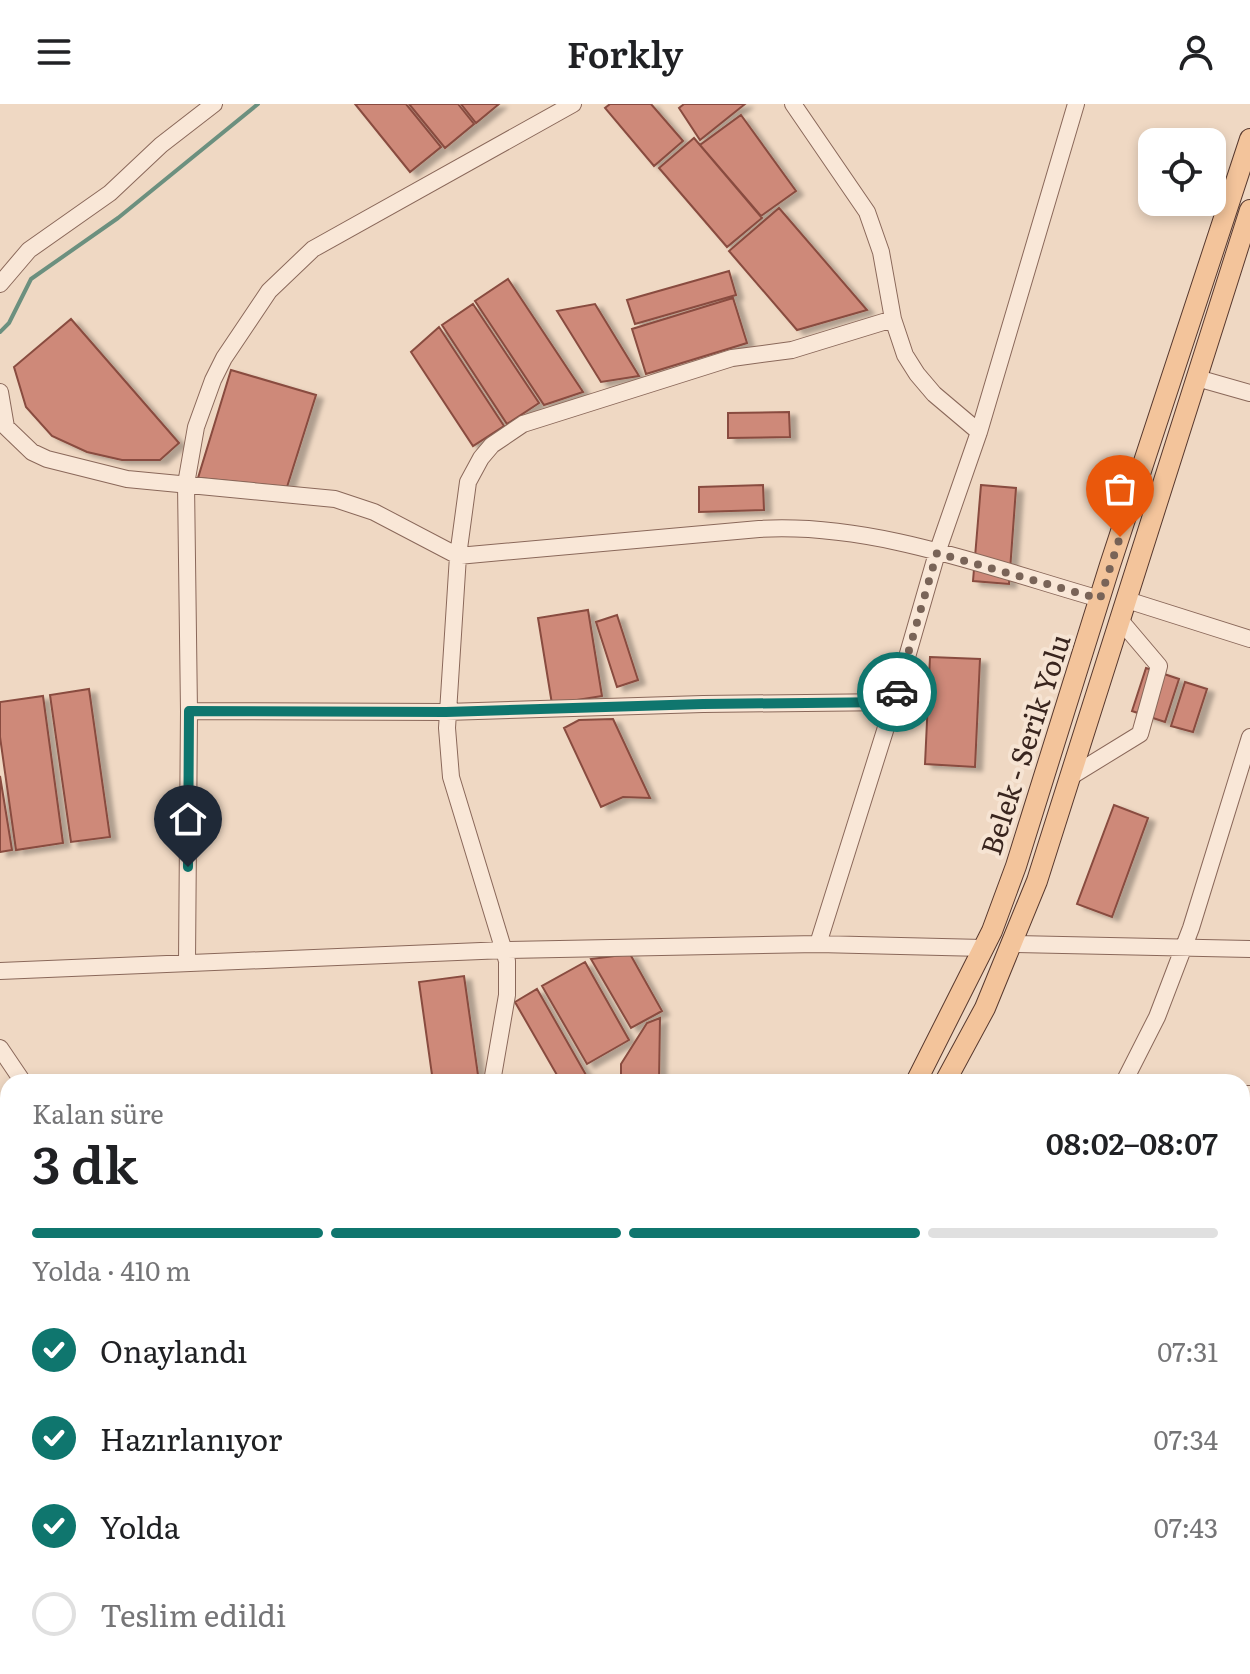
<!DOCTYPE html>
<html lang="tr">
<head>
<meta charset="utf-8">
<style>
  :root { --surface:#fff; --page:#f2f2f2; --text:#202124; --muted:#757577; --line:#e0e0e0; --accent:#0f766e }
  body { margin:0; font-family:Literata,serif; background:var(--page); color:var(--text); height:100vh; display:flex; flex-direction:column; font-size:30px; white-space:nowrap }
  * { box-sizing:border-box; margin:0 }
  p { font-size:26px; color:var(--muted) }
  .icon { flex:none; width:44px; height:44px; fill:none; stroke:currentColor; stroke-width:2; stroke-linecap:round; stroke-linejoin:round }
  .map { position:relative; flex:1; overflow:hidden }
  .panel { position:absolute; left:0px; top:970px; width:1250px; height:600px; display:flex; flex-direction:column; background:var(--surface); border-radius:24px 24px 0 0; box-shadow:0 4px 12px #0003 }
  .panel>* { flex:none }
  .controls { position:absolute; left:1138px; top:24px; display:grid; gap:16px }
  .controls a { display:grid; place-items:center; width:88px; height:88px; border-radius:16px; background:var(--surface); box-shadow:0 4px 12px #0003; font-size:40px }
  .pin { position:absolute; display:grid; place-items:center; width:68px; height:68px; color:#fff; margin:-82px -34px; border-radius:50% 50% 50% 0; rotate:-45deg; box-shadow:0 0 8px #0007 }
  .pin .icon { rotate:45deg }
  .courier { position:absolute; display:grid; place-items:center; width:80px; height:80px; margin:-40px; border:6px solid #0f766e; border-radius:50%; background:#fff; color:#222; box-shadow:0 2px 10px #0007 }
  .head em { font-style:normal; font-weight:600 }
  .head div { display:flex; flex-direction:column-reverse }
  .head { display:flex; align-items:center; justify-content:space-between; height:136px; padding:0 32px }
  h1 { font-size:52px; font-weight:600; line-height:60px }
  .bar { display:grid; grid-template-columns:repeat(4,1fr); gap:12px 8px; align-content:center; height:96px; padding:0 32px }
  .bar i { height:10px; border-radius:6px; background:var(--line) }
  .bar .on { background:var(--accent) }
  .bar p { grid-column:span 4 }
  ol { padding:0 32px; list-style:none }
  li { display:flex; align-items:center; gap:24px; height:88px }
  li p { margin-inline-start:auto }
  li .icon { padding:8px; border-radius:50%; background:var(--accent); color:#fff; stroke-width:4 }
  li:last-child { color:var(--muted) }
  li i { width:44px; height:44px; border:4px solid var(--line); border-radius:50% }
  header { display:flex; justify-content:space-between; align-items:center; height:104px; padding:0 32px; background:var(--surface); font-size:36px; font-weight:600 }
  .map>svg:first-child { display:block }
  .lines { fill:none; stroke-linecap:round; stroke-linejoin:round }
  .stream { stroke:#6c907f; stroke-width:4 }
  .building { fill:#ce8979; stroke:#894c3f; stroke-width:2; filter:url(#shadow) }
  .minor-casing { stroke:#8a685a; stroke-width:18 }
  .major-casing { stroke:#57382e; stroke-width:22 }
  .minor { stroke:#f9e7d7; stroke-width:16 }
  .major { stroke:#f3c49b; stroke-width:20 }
  .done { stroke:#796458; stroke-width:8; stroke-dasharray:0 14.4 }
  .route { stroke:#0f766e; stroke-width:10 }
  .labels { text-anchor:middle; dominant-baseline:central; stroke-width:8; stroke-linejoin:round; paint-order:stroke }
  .street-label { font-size:28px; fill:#39251e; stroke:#f6e4d3 }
</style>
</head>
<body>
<header><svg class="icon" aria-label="menu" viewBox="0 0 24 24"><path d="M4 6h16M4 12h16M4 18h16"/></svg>Forkly<svg class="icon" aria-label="person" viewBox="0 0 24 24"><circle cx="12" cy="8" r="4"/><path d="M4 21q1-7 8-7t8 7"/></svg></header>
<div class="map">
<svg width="1250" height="1570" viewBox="0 0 1250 1570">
  <defs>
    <filter id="shadow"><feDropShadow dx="7" dy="4" stdDeviation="2" flood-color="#0004"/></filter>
  </defs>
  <rect width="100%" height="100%" fill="#efd8c3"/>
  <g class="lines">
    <!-- stream -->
    <path class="stream" d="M0 228 9 219 31 175 118 114 258 0"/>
  </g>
  <!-- building -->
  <path class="building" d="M355 0H406L441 43 410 68Z
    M409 0H458L474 20 445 44Z
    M461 0H499L476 19Z
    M610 0H651L683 37 654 62 605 4Z
    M684 0H745L700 36 679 4Z
    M741 11 796 87 761 112 700 41Z
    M694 34 762 114 727 143 659 64Z
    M779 104 867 206 797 226 729 147Z
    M729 167 736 191 635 220 627 196Z
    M508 175 583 288 544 301 475 197Z
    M733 194 747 239 646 270 632 225Z
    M473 200 539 299 507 320 442 221Z
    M595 200 639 272 601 278 557 207Z
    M71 215 179 339 160 356H122L87 348 52 332 26 303 14 263Z
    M439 223 504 322 473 342 411 248Z
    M231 266 316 291 287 383 198 374Z
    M789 308 790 333 728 334V309Z
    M763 381 764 406 699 408V383Z
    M981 381 1016 384 1009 480 973 477Z
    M588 506 602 592 552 600 538 514Z
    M617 511 638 576 617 583 596 518Z
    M930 553 980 555 975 663 925 660Z
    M1146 564 1179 575 1165 618 1132 607Z
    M1185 578 1207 585 1193 628 1171 622Z
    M89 585 110 733 71 738 50 591Z
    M43 592 63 739 16 746 0 633V598Z
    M613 615 650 694 623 693 601 703 564 624 579 616Z
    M0 672 12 746 0 748Z
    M1114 701 1148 714 1112 813 1077 800Z
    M630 850 662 907 631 924 591 855Z
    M585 858 629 936 587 960 542 882Z
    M464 872 479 978H433L419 878Z
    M537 885 590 978H561L515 898Z
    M660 914 659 978H621V960L647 919Z
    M0 1228 8 1230V1322L0 1321Z"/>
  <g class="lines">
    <!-- minor casing -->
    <g class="minor-casing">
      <path id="minor" d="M793 0 867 108 881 148 893 215 905 251 917 270 934 290 979 328
        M0 180 29 146 110 89 161 41 214 0
        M1197 274 1250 289
        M0 288 6 323 32 348 47 355 127 375 335 395 374 408 458 452 759 425C872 418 991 464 1100 495
        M1127 496 1250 535
        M189 607 446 608 703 600 894 598
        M1070 673 1140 630 1159 562 1120 516
        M818 840 894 598 937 449 979 328 1076 0
        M1013 840 1250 845
        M187 857 189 607 186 380 196 323 213 276 224 254 269 187 313 145 573 0
        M0 867 505 846 818 840 983 844
        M0 944 23 978
        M492 978 507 891V857L451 673 447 624 458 452 468 378 481 354 492 341 523 320 732 254 792 246 893 215
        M1124 978 1157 913 1191 824 1250 633
        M1242 990H1250
        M0 1005 8 1006
        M1242 1113 1250 1119
        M0 1161H8
        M1242 1220 1250 1209
        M1242 1290 1250 1296
        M0 1334 8 1335
        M1242 1490 1250 1496
        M0 1524 8 1521"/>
    </g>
    <!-- major casing -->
    <g class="major-casing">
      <path id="major" d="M916 978 992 827 1016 762 1110 461 1250 35
        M945 978 985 904 1037 777 1250 106
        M285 1570 301 1562
        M338 1570 354 1562"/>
    </g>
    <!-- minor -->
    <use href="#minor" class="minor"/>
    <!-- major -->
    <use href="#major" class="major"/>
  </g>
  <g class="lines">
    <!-- done -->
    <path class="done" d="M897 588 937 449 1100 495 1120 433"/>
    <!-- route -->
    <path class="route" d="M188 763 189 607 446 608 703 600 894 598 897 588"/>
  </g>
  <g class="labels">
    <!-- street labels -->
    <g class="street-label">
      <text transform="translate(1024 640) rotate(-72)">Belek - Serik Yolu</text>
    </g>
  </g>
</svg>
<div class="controls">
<a><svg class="icon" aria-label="locate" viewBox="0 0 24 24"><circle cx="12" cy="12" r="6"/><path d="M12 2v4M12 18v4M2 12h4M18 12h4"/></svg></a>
</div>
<div class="pin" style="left:1120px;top:433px;background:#ea580c"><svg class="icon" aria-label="bag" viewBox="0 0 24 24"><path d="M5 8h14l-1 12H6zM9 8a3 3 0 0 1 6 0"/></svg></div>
<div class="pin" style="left:188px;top:763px;background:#1f2937"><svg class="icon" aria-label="home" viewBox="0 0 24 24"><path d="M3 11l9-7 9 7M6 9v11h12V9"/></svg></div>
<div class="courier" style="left:897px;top:588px"><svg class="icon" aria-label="car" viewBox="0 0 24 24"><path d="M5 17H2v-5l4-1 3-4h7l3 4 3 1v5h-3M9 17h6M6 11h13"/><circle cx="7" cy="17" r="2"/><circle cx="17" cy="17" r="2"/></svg></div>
<section class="panel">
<div class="head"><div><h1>3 dk</h1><p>Kalan süre</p></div><em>08:02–08:07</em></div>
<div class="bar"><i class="on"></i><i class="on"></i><i class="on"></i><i></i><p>Yolda · 410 m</p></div>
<ol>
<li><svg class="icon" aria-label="check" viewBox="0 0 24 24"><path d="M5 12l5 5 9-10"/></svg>Onaylandı<p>07:31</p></li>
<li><svg class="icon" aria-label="check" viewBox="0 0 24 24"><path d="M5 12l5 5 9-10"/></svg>Hazırlanıyor<p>07:34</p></li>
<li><svg class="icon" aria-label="check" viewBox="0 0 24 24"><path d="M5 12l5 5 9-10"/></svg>Yolda<p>07:43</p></li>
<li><i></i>Teslim edildi</li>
</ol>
</section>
</div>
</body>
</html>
